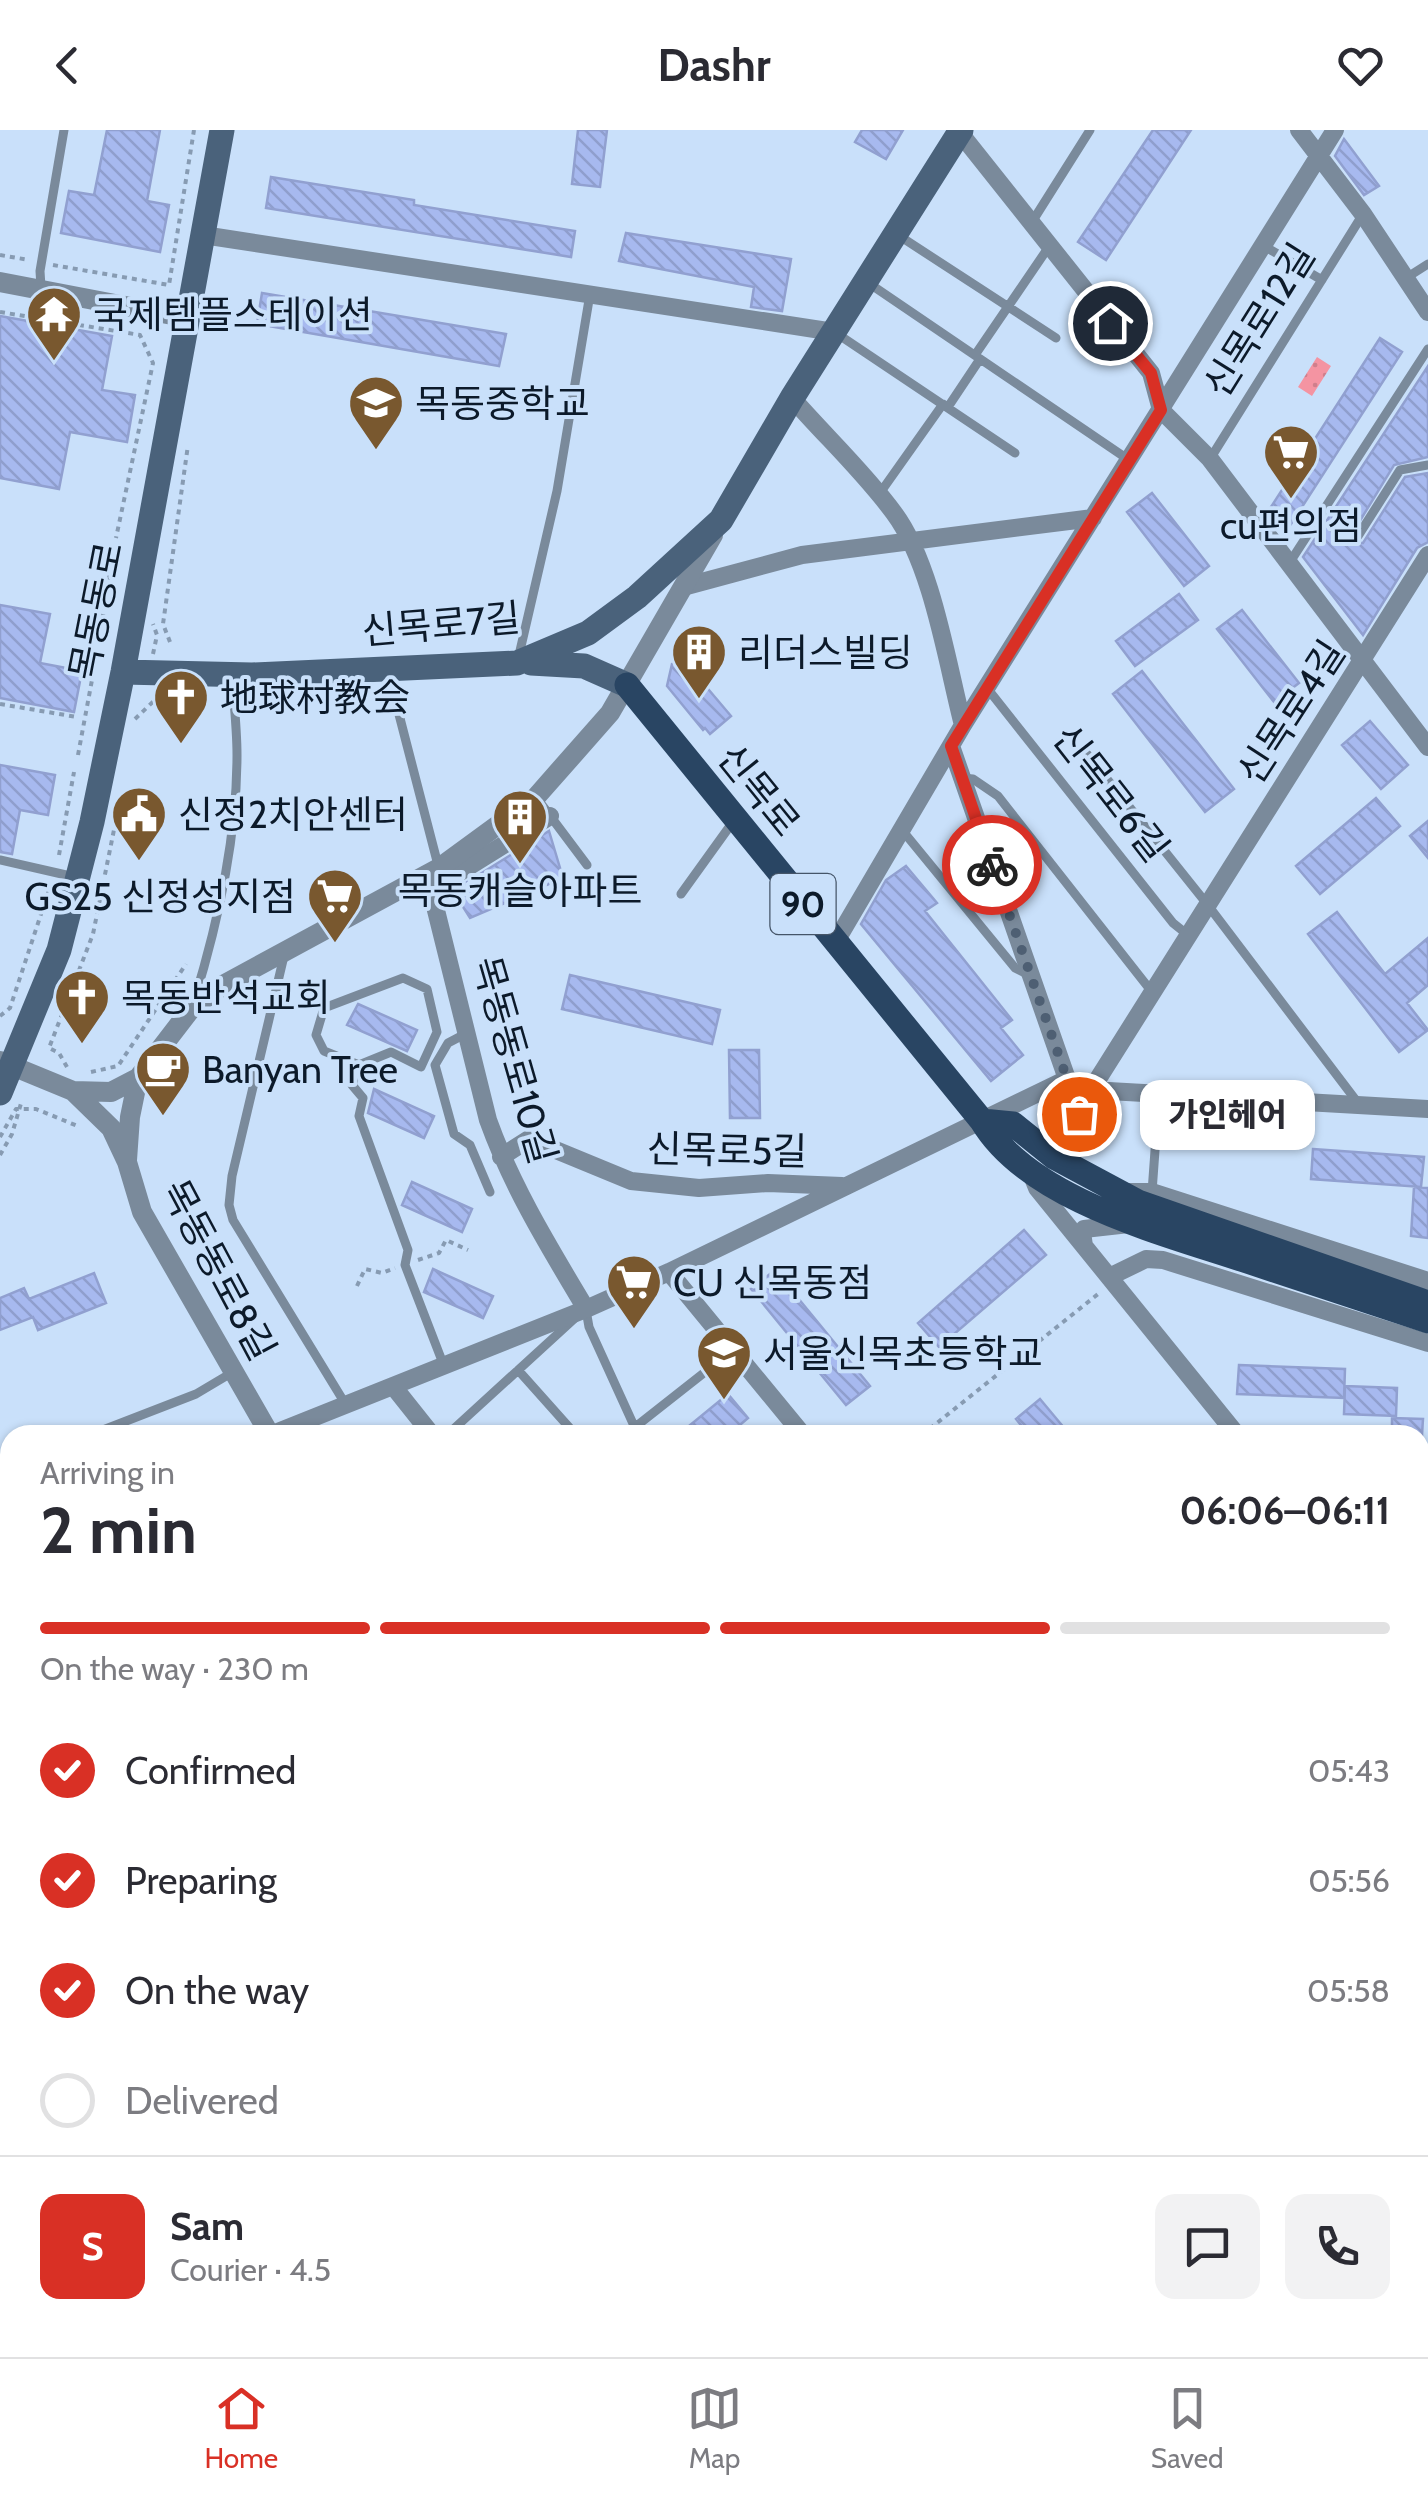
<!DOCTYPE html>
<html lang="en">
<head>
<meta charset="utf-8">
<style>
  :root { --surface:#fff; --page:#f2f2f3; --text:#2b2b33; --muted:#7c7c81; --line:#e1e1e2; --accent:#d93025 }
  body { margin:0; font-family:Cabin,"Noto Sans KR",sans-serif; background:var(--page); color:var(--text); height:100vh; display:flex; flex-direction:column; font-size:38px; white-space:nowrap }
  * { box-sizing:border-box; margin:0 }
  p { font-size:32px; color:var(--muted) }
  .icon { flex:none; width:55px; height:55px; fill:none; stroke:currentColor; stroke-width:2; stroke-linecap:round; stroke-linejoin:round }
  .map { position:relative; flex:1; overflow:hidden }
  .sheet { position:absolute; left:0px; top:1295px; width:1430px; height:932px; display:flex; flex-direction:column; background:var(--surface); border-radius:30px 30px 0 0; box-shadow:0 2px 8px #0004 }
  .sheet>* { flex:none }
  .pin { position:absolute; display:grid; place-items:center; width:85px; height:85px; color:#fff; margin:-42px; border:5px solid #fff; border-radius:50%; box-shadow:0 2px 10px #0007 }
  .courier { position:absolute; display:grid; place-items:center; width:100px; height:100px; margin:-50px; border:8px solid #d93025; border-radius:50%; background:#fff; color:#222; box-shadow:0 2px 12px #0007 }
  .bubble { position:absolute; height:70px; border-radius:20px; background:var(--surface); box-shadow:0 2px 8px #0004; font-size:32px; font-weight:800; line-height:70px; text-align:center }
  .head em { font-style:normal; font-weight:800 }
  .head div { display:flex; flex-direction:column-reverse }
  .head { display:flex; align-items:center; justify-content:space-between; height:170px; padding:0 40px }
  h1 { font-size:65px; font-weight:800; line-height:75px }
  .bar { display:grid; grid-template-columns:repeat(4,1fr); gap:15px 10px; align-content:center; height:120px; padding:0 40px }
  .bar i { height:12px; border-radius:8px; background:var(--line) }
  .bar .active { background:var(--accent) }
  .bar p { grid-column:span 4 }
  .line { display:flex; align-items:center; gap:25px; padding:0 40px; border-top:2px solid var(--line) }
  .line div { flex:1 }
  .round { display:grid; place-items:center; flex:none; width:105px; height:105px; border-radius:20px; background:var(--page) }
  ol { padding:0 40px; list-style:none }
  li { display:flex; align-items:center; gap:30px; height:110px }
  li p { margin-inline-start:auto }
  li .icon { padding:10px; border-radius:50%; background:var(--accent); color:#fff; stroke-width:4 }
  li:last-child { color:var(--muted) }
  li i { width:55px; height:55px; border:5px solid var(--line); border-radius:50% }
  header { display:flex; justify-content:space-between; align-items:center; height:130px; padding:0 40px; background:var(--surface); font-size:45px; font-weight:800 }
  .tabs { display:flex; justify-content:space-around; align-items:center; height:140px; border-top:2px solid var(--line); background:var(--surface); font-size:28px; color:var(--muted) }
  .tabs a { display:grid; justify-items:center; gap:5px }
  .tabs .active { color:var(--accent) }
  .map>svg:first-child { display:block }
  .park { fill:url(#park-dots) }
  .building { fill:url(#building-back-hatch); stroke:#91a0d0; stroke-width:2.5 }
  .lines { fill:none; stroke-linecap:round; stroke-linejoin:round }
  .path { stroke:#879bb2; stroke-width:4; stroke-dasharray:5 5; stroke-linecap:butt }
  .service { stroke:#7a8a9b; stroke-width:9 }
  .minor { stroke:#7a8a9b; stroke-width:18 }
  .tertiary { stroke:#7a8a9b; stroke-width:20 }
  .secondary { stroke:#4a627b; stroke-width:25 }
  .primary { stroke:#294563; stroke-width:25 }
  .done { stroke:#4e5f73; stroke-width:10; stroke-dasharray:0 18 }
  .route { stroke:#d93025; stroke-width:12 }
  .labels { text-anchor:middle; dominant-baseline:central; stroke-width:8; stroke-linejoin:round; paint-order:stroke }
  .shield { fill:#c9e0fa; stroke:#455568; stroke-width:2.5 }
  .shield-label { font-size:35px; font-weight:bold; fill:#0c1a2a }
  .poi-label { font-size:38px; fill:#0c1a2a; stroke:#c9e0fa; text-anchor:start }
  .street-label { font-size:38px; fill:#0c1a2a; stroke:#c9e0fa }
</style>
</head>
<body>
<header><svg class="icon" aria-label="back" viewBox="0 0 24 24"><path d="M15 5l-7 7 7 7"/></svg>Dashr<svg class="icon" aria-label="heart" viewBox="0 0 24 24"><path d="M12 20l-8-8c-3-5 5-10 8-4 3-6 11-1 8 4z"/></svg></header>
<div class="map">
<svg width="1428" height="2227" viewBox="0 0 1428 2227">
  <defs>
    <pattern id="park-dots" width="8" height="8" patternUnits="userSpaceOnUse" patternTransform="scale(2.5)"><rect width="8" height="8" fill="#f494a2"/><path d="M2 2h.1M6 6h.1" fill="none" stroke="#d07f8c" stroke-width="1.8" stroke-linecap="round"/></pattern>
    <pattern id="building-back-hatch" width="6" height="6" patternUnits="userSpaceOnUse" patternTransform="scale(2.5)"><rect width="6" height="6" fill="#a7b9ef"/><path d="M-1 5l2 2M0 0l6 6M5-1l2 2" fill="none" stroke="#8f9ecd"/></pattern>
  </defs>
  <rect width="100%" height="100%" fill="#c9e0fa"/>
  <!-- park -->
  <path class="park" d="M1317 227 1331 236 1312 266 1298 257Z
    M1423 1682 1428 1683V1747H1420V1685Z"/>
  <!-- building -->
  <path class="building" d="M107 0H160L147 71 169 75 160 122 61 103 69 61 94 65Z
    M578 0H607L600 57 572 54Z
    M862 0H903L886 29 855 12Z
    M1153 0H1191L1106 130 1078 112Z
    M1344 9 1379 56 1364 65 1335 26Z
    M271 47 414 70V75L575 101 571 127 266 78Z
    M626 103 791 129 782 181 751 177 754 157 619 131Z
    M262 163 506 204 499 236 257 194Z
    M0 186 112 206 102 260 135 265 127 312 70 302 59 359 0 348Z
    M1380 208 1402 222 1291 394 1269 380Z
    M1428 236V327L1394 335 1350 407 1355 413H1363L1405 347 1428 343V412L1417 418 1363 505 1303 427Z
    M1152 363 1209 436 1184 456 1127 382Z
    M1179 464 1198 490 1135 536 1116 511Z
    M0 475 50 484 40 533 82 541 74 582 0 568Z
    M1242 480 1299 553 1274 572 1217 499Z
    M679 532 686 533 731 586 710 604 705 598 703 600 667 556 672 534Z
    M1142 541 1234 659 1205 682 1113 564Z
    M1370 591 1408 635 1381 659 1342 615Z
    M0 635 55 645 48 685 20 680 12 724 0 722Z
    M1376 668 1400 696 1320 764 1296 736Z
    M1428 691V728L1410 706Z
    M549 701 563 748 470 788 453 761Z
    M906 736 937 773 925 781 1012 890 1001 898 1023 925 991 951 861 794 886 750Z
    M1337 782 1385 844 1428 808V855L1407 873 1428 900 1399 922 1308 804Z
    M570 845 720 880 712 914 562 879Z
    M358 874 417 900 407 921 347 895Z
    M729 920H759L760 988H730Z
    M374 959 434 986 424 1008 368 983Z
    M1313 1019 1424 1027 1421 1057 1311 1049Z
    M412 1052 472 1079 462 1102 402 1075Z
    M1414 1057 1428 1058V1108L1411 1106Z
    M1024 1100 1046 1125 939 1217 918 1193Z
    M433 1139 493 1166 483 1188 424 1162Z
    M775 1140 870 1256 846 1275 751 1159Z
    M94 1143 106 1173 38 1200 33 1187 0 1200V1168L24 1158 29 1169Z
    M1239 1235 1345 1239 1344 1268 1237 1264Z
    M1345 1256 1397 1258 1396 1286 1344 1284Z
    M728 1264 748 1288 728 1305H678Z
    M1040 1269 1070 1305H1029L1016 1289Z
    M1392 1288 1423 1289 1422 1305H1392Z"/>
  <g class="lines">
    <!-- path -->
    <path class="path" d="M0 125 29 130
      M53 135 169 155 194 0
      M0 182 140 205 153 233 116 408
      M101 499 112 426
      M170 512 163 494 188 315
      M153 524 157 505 153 494
      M0 574 77 587
      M135 589 160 565
      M78 625 97 523
      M59 725 74 642
      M0 886 10 878 51 754
      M67 937 59 923 49 918 93 804 121 665
      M91 942 118 936 186 834
      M0 1007 16 979H36L80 997
      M0 1025 12 1004 22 970
      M418 1130 439 1123 446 1110 468 1120
      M357 1156 365 1139 382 1143 395 1138
      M922 1305 1098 1164
      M0 1455 10 1481
      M1420 1673 1428 1671
      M0 2148 10 2144
      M481 2218 485 2227
      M1133 2227 1139 2218"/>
    <!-- service -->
    <path class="service" d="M1032 92 1090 0
      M898 105 1056 208
      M1264 116 1322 150
      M1406 148 1428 134
      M867 152 1129 330
      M41 157 40 141 64 0
      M836 203 1015 323
      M975 225 1048 118
      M948 277 980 229
      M1210 329 1363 84
      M880 363 943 274
      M1358 406 1400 340 1428 335
      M1290 432 1428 219
      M519 525 557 361 590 164
      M388 542 438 735
      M987 558 1173 793 1188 805
      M1087 624 1207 774 1358 973
      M962 648 973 649 998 666 1152 862
      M536 667 587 735
      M902 700 1015 838 1027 844
      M0 730 75 747
      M681 764 735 689
      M284 826 232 1046 229 1075 233 1090 346 1275
      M194 871C218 793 237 708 237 625 237 599 234 573 232 547
      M467 903 448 913 435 935 454 1004 470 1015 490 1062
      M359 935 391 922 421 937 437 902 427 859 403 848 324 878 316 905 324 921 359 935 352 955 363 968 359 986 408 1120 405 1135 444 1236
      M1152 1062 1159 965
      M586 1180 589 1197 635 1298
      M518 1240 576 1305
      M90 1305 196 1264 233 1242
      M447 1305 574 1189
      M625 1305 733 1220
      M0 1344 10 1336
      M1420 1910 1428 1914
      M0 2093 10 2121
      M77 2218 80 2227
      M281 2227 305 2218
      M773 2227V2218"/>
    <!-- minor -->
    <path class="minor" d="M1299 0 1363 84 1428 182
      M960 3 1151 243 1161 280 1210 329 1428 617
      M203 105 834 202
      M792 268C825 306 864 342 894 383 932 434 947 533 963 595
      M683 457 802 425 1093 388
      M951 616 1067 949
      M439 738 447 750 550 686
      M427 744 488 990C512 1057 549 1117 586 1179
      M835 813 963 595 1335 0
      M501 1027 529 1009 631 1051 699 1058 768 1053 842 1056
      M1054 1027 1067 1009 1091 960 1428 425
      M1031 1043 1037 1058 1237 1305
      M1128 1062H1152L1428 1151
      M1084 1116 1082 1102 1084 1099 1129 1094
      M669 1142 803 1305
      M1109 1147 1146 1129 1163 1130 1428 1213
      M393 1256 432 1305
      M270 1305 586 1179 669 1142 1067 949 1091 960 1428 979
      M1420 1530 1428 1540"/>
    <!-- tertiary -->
    <path class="tertiary" d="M0 152 188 188
      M0 931 73 961 111 962 138 948 191 879 223 855 439 738 536 667 610 583 713 405
      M73 961 111 998 127 1032 142 1082 270 1305
      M127 1030 130 987 138 948
      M902 2218 915 2227
      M115 2227 138 2218"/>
    <!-- secondary -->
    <path class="secondary" d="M531 533 584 536 627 555
      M123 542 252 545 517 533 588 503 637 467 721 390 792 268 961 0
      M0 963 59 820 92 692 123 542 222 0"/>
    <!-- primary -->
    <path class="primary" d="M627 555 982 991C1029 1070 1164 1103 1247 1131 1307 1151 1368 1171 1428 1191
      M982 991 1013 994 1054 1027 1138 1072 1428 1173"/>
  </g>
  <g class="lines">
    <!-- done -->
    <path class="done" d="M992 735 1067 949 1091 960 1079 984"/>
    <!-- route -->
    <path class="route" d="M992 735 951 616 1161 280 1151 243 1110 193"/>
  </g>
  <!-- icons -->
  <defs>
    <g id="temple-pin" transform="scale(2.875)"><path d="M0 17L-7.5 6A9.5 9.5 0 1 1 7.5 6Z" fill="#79582f" stroke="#c9e0fa"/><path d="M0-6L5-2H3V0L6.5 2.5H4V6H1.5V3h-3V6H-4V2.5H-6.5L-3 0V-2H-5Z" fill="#fff"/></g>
    <g id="school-pin" transform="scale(2.875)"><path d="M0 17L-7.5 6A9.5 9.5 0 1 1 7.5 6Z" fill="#79582f" stroke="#c9e0fa"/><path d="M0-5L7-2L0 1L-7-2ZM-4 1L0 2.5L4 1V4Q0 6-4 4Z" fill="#fff"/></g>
    <g id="supermarket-pin" transform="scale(2.875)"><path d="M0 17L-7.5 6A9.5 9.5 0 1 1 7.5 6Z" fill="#79582f" stroke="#c9e0fa"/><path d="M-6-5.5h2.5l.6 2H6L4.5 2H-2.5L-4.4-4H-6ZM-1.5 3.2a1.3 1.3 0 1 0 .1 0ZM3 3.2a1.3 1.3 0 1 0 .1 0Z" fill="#fff"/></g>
    <g id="building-pin" transform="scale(2.875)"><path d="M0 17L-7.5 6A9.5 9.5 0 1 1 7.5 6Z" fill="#79582f" stroke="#c9e0fa"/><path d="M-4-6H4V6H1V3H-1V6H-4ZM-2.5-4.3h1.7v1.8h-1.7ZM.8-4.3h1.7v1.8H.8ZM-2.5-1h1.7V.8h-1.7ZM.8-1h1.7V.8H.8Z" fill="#fff"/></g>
    <g id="church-pin" transform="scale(2.875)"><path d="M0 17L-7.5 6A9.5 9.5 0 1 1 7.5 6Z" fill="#79582f" stroke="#c9e0fa"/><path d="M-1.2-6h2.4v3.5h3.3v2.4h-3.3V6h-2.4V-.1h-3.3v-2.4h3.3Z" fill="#fff"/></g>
    <g id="civic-pin" transform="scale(2.875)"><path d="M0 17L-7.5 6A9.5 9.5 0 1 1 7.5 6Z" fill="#79582f" stroke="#c9e0fa"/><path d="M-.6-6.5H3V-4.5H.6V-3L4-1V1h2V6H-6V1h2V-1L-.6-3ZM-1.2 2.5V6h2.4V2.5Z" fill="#fff"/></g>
    <g id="cafe-pin" transform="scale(2.875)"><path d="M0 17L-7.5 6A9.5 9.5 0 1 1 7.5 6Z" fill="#79582f" stroke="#c9e0fa"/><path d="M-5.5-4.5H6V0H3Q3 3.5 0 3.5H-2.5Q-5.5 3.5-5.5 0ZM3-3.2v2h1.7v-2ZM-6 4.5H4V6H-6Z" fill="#fff"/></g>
  </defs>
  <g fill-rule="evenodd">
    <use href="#temple-pin" x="54" y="184"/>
    <use href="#school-pin" x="376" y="273"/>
    <use href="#supermarket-pin" x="1291" y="322"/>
    <use href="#building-pin" x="699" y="522"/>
    <use href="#church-pin" x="181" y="567"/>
    <use href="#civic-pin" x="139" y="684"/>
    <use href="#building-pin" x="520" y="687"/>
    <use href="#supermarket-pin" x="335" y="766"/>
    <use href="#church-pin" x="82" y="867"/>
    <use href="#cafe-pin" x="163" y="939"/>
    <use href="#supermarket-pin" x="634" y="1152"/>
    <use href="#school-pin" x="724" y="1223"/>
  </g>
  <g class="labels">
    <!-- shield labels -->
    <rect class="shield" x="770.5" y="744" width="65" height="60" rx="8"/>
    <g class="shield-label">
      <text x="803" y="774">90</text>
    </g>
    <!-- poi labels -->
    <g class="poi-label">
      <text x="93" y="184">국제템플스테이션</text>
      <text x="415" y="273">목동중학교</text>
      <text x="1291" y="395" text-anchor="middle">cu편의점</text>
      <text x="738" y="522">리더스빌딩</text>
      <text x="220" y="567">地球村教会</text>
      <text x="178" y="684">신정2치안센터</text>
      <text x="520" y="760" text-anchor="middle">목동캐슬아파트</text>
      <text x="296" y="766" text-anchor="end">GS25 신정성지점</text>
      <text x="121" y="867">목동반석교회</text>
      <text x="202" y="939">Banyan Tree</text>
      <text x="673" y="1152">CU 신목동점</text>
      <text x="763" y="1223">서울신목초등학교</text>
    </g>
    <!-- street labels -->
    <g class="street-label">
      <text transform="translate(1259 190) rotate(-58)">신목로12길</text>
      <text transform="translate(96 481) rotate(-79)">목동동로</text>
      <text transform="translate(441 494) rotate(-5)">신목로7길</text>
      <text transform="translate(1291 582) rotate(-57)">신목로4길</text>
      <text transform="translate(759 660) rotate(51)">신목로</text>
      <text transform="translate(1111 663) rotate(52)">신목로6길</text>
      <text transform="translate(515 930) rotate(74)">목동동로10길</text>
      <text transform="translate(727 1020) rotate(1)">신목로5길</text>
      <text transform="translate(219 1140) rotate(62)">목동동로8길</text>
    </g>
  </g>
</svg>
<div class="pin" style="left:1079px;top:984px;background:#ea580c"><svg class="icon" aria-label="bag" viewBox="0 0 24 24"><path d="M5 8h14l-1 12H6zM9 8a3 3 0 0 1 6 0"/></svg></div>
<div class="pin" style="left:1110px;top:193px;background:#1f2937"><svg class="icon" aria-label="home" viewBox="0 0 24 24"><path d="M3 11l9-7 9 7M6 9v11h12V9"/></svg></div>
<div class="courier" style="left:992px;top:735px"><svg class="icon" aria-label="bike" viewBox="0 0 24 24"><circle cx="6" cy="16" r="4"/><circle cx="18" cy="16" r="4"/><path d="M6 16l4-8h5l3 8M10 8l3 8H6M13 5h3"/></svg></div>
<div class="bubble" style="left:1140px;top:950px;width:175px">가인헤어</div>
<section class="sheet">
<div class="head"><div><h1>2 min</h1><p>Arriving in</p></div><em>06:06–06:11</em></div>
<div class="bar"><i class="active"></i><i class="active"></i><i class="active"></i><i></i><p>On the way · 230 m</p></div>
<ol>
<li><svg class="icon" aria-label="check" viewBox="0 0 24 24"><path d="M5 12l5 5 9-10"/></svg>Confirmed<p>05:43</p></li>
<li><svg class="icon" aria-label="check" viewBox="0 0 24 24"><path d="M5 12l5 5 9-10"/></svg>Preparing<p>05:56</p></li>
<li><svg class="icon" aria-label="check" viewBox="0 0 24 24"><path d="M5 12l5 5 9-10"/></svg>On the way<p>05:58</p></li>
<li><i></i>Delivered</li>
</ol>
<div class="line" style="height:180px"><b class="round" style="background:var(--accent);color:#fff">S</b><div><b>Sam</b><p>Courier · 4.5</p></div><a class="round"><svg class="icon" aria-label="chat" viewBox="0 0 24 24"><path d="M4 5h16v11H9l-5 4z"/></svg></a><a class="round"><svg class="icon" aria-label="phone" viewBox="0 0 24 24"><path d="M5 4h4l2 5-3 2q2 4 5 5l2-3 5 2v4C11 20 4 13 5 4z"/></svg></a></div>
</section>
</div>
<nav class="tabs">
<a class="active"><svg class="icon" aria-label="home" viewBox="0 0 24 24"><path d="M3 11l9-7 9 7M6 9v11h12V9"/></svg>Home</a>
<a><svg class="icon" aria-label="map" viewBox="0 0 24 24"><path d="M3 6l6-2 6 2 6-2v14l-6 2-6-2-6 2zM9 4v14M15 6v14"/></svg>Map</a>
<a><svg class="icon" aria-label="saved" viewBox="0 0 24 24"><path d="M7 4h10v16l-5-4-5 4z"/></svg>Saved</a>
</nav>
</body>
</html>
